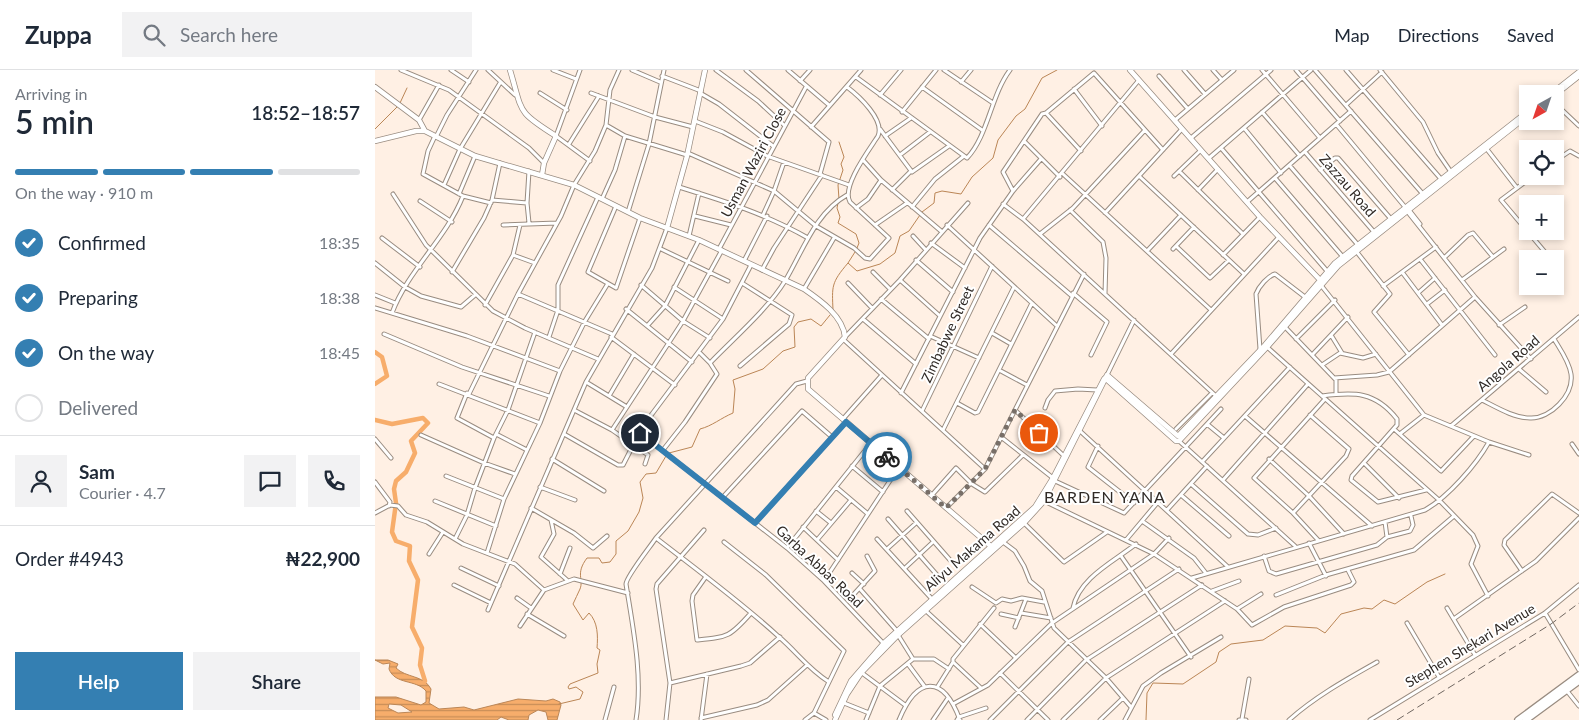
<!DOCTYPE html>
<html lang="en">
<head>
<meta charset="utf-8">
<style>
  :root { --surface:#fff; --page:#f2f2f3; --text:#1f2937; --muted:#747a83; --line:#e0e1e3; --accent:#347fb2 }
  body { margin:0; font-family:Lato,sans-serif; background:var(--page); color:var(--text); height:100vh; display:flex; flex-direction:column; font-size:19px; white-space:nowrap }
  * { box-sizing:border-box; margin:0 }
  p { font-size:16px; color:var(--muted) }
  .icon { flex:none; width:28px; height:28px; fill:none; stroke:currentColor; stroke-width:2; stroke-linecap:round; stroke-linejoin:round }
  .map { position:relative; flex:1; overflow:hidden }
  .side { display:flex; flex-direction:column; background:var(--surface); width:375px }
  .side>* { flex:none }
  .needle { width:32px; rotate:220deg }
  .buttons { position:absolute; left:1144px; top:15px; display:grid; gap:10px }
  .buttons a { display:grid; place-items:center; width:45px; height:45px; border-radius:0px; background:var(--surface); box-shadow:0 2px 8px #0003; font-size:25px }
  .pin { position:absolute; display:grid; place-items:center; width:42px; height:42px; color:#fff; margin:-21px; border:2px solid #fff; border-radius:50%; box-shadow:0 1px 5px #0007 }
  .courier { position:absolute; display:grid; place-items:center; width:50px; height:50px; margin:-25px; border:4px solid #347fb2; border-radius:50%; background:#fff; color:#222; box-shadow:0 1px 6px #0007 }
  .summary em { font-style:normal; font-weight:600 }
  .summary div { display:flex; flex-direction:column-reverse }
  .summary { display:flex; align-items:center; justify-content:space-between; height:85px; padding:0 15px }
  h1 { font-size:32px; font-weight:600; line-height:38px }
  .bar { display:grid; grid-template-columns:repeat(4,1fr); gap:8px 5px; align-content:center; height:60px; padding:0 15px }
  .bar i { height:6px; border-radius:4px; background:var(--line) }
  .bar .selected { background:var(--accent) }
  .bar p { grid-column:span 4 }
  .line { display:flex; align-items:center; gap:12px; padding:0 15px; border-top:1px solid var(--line) }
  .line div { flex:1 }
  .round { display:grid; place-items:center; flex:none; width:52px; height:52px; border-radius:0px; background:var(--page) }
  ol { padding:0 15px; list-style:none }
  li { display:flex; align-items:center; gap:15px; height:55px }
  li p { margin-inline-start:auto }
  li .icon { padding:5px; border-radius:50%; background:var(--accent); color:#fff; stroke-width:4 }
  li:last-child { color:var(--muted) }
  li i { width:28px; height:28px; border:2px solid var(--line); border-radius:50% }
  .cta { display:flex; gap:10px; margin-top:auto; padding:10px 15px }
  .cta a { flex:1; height:58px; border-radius:0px; background:var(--accent); color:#fff; font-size:20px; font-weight:600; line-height:58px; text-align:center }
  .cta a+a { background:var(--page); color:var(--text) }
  header { display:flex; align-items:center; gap:30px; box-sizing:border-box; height:70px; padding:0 25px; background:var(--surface); border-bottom:1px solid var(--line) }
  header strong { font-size:24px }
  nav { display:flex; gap:28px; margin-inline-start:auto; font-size:18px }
  .search { width:350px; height:45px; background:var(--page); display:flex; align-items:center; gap:12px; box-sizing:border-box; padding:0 18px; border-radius:0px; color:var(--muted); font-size:19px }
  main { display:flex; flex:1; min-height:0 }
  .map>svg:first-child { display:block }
  .water { fill:url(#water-rules); stroke:#bb8656; fill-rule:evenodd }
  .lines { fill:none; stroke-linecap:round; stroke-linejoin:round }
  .stream { stroke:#bb8656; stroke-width:1 }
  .river { stroke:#f7ad6b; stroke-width:4.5 }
  .street-casing { stroke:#998c81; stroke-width:5 }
  .secondary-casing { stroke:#998c81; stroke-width:6 }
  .primary-casing { stroke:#998c81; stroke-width:8 }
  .street { stroke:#fff; stroke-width:3 }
  .secondary { stroke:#fff; stroke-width:4.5 }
  .primary { stroke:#fff; stroke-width:5.5 }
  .rail { stroke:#706761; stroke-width:1; stroke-dasharray:8 4; stroke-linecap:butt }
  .done { stroke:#786f68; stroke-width:5; stroke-dasharray:0 9 }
  .route { stroke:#347fb2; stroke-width:6 }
  .labels { text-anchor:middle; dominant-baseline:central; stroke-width:4; stroke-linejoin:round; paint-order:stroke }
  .street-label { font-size:14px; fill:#302a26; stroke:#fff }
  .quarter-label { font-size:16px; letter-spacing:1px; fill:#302a26; stroke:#fff }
</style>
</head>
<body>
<header>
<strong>Zuppa</strong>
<div class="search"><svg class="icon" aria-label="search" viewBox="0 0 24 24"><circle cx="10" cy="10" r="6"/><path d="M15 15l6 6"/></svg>Search here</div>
<nav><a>Map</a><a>Directions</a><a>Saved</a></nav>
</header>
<main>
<section class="side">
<div class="summary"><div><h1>5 min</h1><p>Arriving in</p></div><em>18:52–18:57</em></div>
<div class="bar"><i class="selected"></i><i class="selected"></i><i class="selected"></i><i></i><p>On the way · 910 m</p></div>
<ol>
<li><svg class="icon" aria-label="check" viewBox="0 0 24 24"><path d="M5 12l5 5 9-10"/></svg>Confirmed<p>18:35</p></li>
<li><svg class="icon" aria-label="check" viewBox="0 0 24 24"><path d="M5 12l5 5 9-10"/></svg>Preparing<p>18:38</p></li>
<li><svg class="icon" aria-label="check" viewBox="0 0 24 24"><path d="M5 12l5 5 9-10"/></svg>On the way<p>18:45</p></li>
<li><i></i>Delivered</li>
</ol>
<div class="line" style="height:90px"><a class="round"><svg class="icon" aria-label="person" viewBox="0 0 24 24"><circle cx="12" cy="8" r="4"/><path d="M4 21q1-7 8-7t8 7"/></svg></a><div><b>Sam</b><p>Courier · 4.7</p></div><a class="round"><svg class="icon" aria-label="chat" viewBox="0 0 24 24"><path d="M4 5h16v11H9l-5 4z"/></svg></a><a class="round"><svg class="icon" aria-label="phone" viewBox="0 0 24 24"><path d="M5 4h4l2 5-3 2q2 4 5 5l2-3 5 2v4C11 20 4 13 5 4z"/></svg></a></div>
<div class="line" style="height:65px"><div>Order #4943</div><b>₦22,900</b></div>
<div class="cta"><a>Help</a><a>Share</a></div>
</section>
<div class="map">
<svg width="1204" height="650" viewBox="0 0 1204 650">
  <defs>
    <pattern id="water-rules" width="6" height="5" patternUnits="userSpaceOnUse" patternTransform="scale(1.25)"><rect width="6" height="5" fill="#f7ad6b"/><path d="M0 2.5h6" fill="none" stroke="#c88d58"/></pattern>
  </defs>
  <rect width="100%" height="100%" fill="#fff0e4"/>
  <!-- water -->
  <path class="water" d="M0 590H13L23 594 21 598C31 608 49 605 56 619L54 633 64 639 89 637 99 640 143 629 171 631 178 629 185 632 186 635 182 650H173L171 642 163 640 154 645 153 650H134L126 647 122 650H0V627H21L46 635 51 632V621C41 609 20 615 14 599L15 593 8 594ZM14 634 26 635 37 642 23 643 13 638Z"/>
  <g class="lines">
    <!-- stream -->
    <path class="stream" d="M25 33 32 18
      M0 59 23 36
      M464 129 463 115 468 100 466 94 469 87 464 72
      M463 133 462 138 465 147 463 153 481 164 484 173 482 178
      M547 142 559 133 560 123 567 121 586 124 597 107 618 88 623 70 641 46 650 39 667 8 682 0
      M473 193 480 182
      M458 240C457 216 456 213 473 193L482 201 505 194 520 183 525 166 534 161 545 145
      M294 383 317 377 325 359C337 356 346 348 358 343L360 319 358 310 388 299 408 281 420 277 419 257 423 252 436 249 446 256 455 245
      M184 634 205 629 208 622 201 617 194 619 193 617 195 614 223 603 222 594 225 580 222 578C223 566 223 552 214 543L208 550 198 534C200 529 203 524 205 519 209 509 200 504 212 488H224L227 493 235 492 241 484V471L253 461 264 442 268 428 265 412 271 404 281 403 291 386
      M771 650 772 623 778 613 808 614 841 592 844 582 856 574 888 570 910 556 942 558 950 563 966 544 989 538 997 539 1009 530 1020 534 1052 512 1070 504"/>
    <!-- river -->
    <path class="river" d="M0 282 7 287 12 306 0 314
      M0 350 17 354 48 348 53 353 36 371 40 383 31 402 21 411 19 419 21 433 17 462 21 471 35 476 34 491 43 510 37 557 47 578 45 595 50 611"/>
    <!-- street casing -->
    <g class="street-casing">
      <path id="street" d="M26 0 74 20 154 78 169 93
        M76 0 94 12
        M113 0 140 25
        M178 0 201 9
        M205 0 181 66 215 91
        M257 0 285 12
        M341 0 383 31 410 56
        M371 0 454 72 445 104
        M413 0 454 35
        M569 0 618 33
        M809 0 830 24
        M838 0 847 10
        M887 0 945 68
        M921 0 965 51
        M940 0 1047 123
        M971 0 1066 109
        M1005 0 1048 52 1063 83 1076 102
        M287 6 326 21
        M784 6 813 39
        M481 7 592 88C613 66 616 25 635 0
        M425 11 435 0
        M586 12 596 0
        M547 17 607 60
        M699 19 727 56
        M165 23 192 40
        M216 23 280 47 318 57
        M325 23 344 34 398 76
        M505 25 526 0
        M971 35 1007 2
        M1184 37 1204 56
        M527 42 561 0
        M887 42 925 86
        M671 43 719 3 788 80
        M44 50 64 15
        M800 50 859 0
        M320 51 348 62 392 86 474 115
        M961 54 1030 137
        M231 55 250 66 312 85
        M436 57 486 0
        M869 58 906 103
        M505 59 537 102 574 76
        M60 66 53 81 48 104 88 126 116 133
        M510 66 536 48
        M61 67 72 45 101 0
        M816 68 896 0
        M649 71 685 107
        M194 74 224 26
        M846 78 952 201
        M1111 78 1142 118
        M930 82 999 162
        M313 83 399 121 441 156 479 178 490 188 495 189 514 168 475 132C466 117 494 80 503 66 510 50 484 26 472 17
        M525 85 555 62
        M834 88 936 0
        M488 90 506 110 566 161
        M1180 91 1195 81 1204 86
        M915 96 983 175
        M945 100 960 88H963L1016 149
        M804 101 868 164
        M688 104 836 240
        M764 106 869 204
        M799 106 826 80
        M1158 106 1126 130 1175 188
        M900 108 968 187
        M69 115 85 79 125 13
        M304 117C349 131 391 144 433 168
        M517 120 536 101
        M823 120 843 99
        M638 121 628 102 667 44 671 43 706 81
        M18 124 51 175 118 241 150 258 223 289
        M84 124 100 86
        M227 129 240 100 250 66
        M117 130 152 133
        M45 131 77 152
        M872 132 976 41
        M628 134 648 149 840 325
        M241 136 213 202 241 218 265 148
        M537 137 560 109 589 86
        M481 138 493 129 506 110
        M695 140 728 172 731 188 730 224
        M1034 140 1045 154
        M1032 141 1100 227 1156 289
        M253 142 274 74 289 0
        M730 143 807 59
        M388 145 399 121 409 92
        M320 146 356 155
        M648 149 764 10
        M154 153 152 133 154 101
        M128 155 182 153
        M500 155 532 133
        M572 155 682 256
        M614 155 697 226
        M665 164 698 138 770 60
        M314 166 324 123
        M538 166 550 179
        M7 168 45 197
        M556 173 590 198
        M801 176 835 208 854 190
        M286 179 353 211
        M344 179 431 17
        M798 179 819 157
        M772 181 806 145
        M981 181 1015 224 999 242 1034 285
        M138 185 160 193
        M848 185 885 147
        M1070 187 1093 165 1098 163 1118 187
        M1045 189 1120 285
        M541 190 578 222
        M369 191 392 146
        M0 193 30 217 46 226 86 237 100 225
        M387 200 399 178 447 105
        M77 202 109 148 117 130 125 93
        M498 202 515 219
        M1027 202 1067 255
        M525 210 565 246
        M1087 210 1129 179
        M473 213 497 238
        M945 214 1049 345 1114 372 1154 385
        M266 215 308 251 335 268
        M1008 216 1061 177
        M299 217 348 249
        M429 219 459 168
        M698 223 732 252 716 285
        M1043 223 1060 208
        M143 224 237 264
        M0 225 20 233
        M506 229 554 269
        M1052 234 1070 220
        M110 235 138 185 145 155
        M0 238 92 266 185 301
        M251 239 317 292
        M17 243C33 200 71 169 88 126
        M488 249 541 294
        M1124 255 1150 237
        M272 256 290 236 324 170
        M910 257 961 310V324
        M617 263 636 274
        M9 264 87 297 174 326
        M956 265 967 283
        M555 266 604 288
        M174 267 183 240V215L223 127
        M236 267 300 315
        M470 267 525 210 593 133
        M921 269 960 230
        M469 270 610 399
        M892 277 1064 430 1098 465 1103 476 1096 494 1113 526
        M885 279 881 224C884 216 893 206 900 204L930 227
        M796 284 904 167
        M938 284 973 247
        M335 293C359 268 392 240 410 211 428 181 440 143 472 125
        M947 295 965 283 988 288 1001 284
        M365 296 414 254 417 245 367 213
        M1144 299 1171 322
        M624 300 652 315
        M732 305 759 250
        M959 308 1002 305 1014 302 1100 227
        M211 312 252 337
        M64 314 165 353
        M92 323 82 348 119 368
        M526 323 605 168 638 121 666 89
        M94 324 143 224 186 146 199 115 220 81 231 55 235 20 244 0
        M234 326 259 284
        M947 326C979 322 1000 321 1022 349V355L977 406 976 410 1003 432 1051 420
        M1107 330C1121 337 1139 348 1155 348 1175 349 1199 325 1196 304 1194 291 1185 279 1179 269
        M582 333 600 343 603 342 657 233
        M670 338 673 330 680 321 703 319 722 320
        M199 340 237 360 273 385 270 394
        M640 340 689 386
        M547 341 617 196
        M870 346 997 456
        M468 349 507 305
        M832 354 849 368
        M1076 356 1204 247
        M801 359 837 323
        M1019 359 1066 401 1099 366
        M237 360 308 251 347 180
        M568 360 639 217
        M705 361 852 496
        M265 363 412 478 449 511 509 574
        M1026 363 1049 345
        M121 364 152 380
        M189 364 243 395H248L268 356 348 249 376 195
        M46 365 109 393 140 404
        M626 367 678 408
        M0 369 16 388
        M804 371 920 476
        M1197 374 1204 384
        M723 376 713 397 759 433
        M288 380 310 352 342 304 335 293 324 282
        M177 389 229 421
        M894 389 934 426 969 464
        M827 392 915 297
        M989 393 1024 428
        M477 396 508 422
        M71 406 129 429
        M848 410 933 314
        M680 411 749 443 846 339
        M0 412 15 432 14 436
        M816 414 873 464 883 465 901 458
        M165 417 200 430
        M461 417 493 444
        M557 425 581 398 597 414 610 422 648 385
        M806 425 854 466
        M348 427 427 341 457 367
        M60 431 121 456
        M669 431 779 484 862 539 877 555 909 537 976 515 979 512 973 500
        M156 438 199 463 218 478 232 466
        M571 438 610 399 709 204
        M792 440 832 396
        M441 441 456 453
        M532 441 575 490
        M0 443 15 435 23 436 31 445 52 452 88 474 140 494 169 520 199 509 253 523
        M918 443 971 386 974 379 935 345
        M513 449 562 505
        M176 450 179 464 166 487 192 510
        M767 451 819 488 830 502
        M1010 452 1012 467
        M380 453 471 352
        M649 453 689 492 732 462
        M428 457 463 490
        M281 468C321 499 366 532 403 566 422 582 432 598 454 612
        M80 469 92 445 100 418 119 368 133 340 160 262
        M502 469 556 528
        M442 470 476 430
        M751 470 783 432
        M943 470 918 443 879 408 950 329
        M349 472 391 505 469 581 439 643 430 650
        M628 472 640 481 649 496 655 511 667 521 679 558 731 608 756 637
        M934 473 951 506
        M412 478 496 373
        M512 479 541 453
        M112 483 129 429 165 353 185 301 210 251 232 215
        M54 484 68 462
        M746 486 816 587
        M889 486 894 501 901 504 1002 475 1012 467 1035 461 1038 455 1036 446
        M86 498 124 516
        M530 498 558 472
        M1147 501 1129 475 1130 470 1177 424 1204 443
        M477 503 489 514
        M185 504 195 478
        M330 508 318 525 317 531 322 570C353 567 355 567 376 543
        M817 508 1050 440C1073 427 1101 395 1114 372
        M449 511 524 397
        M79 515 116 533
        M597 517 621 533 627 529 636 531 647 528 669 532
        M485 519 522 561
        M837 521 864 511
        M479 524 500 501 492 486
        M901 525 951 505 1039 480 1079 446
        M142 528 156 538
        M698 538C704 508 738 492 761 474
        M1072 538 1100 585
        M862 539 886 524
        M113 540 211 312 277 198 292 158
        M550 540 588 575
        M646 543 676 548
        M1170 543 1204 600
        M152 544 189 566
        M626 544 644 548
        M1080 548 1161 491 1204 448
        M1032 553 1064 607
        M605 554 641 588
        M145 556 169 520
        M640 557 651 529
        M523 565 538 589
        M538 589H559L574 599
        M533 594 550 617
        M487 603 530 635
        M625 603 673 650
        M295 613 366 596 375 593 405 567
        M563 616 578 592
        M606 618 578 592V589L619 538
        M1192 621 1204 636
        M469 633 494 643
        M578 634 613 615 677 553 779 484 794 468
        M439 643 451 650
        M326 648 382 635 393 630 431 596
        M867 649 874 609
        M230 650 239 617
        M261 650C268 606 258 558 251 514 251 507 275 477 281 468L421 314 432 311
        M291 650 295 613 281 519 282 514 329 460
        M326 650 332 604
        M491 650 505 616 538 589
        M524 650C542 606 568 604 585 650
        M558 650 573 628
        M582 650 584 647 611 638
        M615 650 693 572 804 499
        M652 650 711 590 827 515
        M688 650 731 608 850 531
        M725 650 748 628
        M750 650 768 616 786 603 846 567
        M864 650H871
        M914 650C941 626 972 609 1002 592
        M995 650 1170 543 1204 515"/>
    </g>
    <!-- secondary casing -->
    <g class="secondary-casing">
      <path id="secondary" d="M135 0C148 43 141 41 181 66L169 93 167 105
        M755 0 885 147 947 212
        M0 17 44 50 50 61
        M1176 24 1204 2
        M1180 25 1204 6
        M0 71 41 61H50L100 86 199 115 265 148 324 170 429 219C445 230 468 246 470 267L433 308V319L618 478
        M292 158 312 86 330 0
        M730 308 801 371H804L892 277 963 196 1152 46
        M460 645 476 611 509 573 660 437 678 408 729 309
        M460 650 472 624 486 603 523 565 649 453 669 431 732 305 803 366 890 275 960 193 1152 42"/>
    </g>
    <!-- primary casing -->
    <g class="primary-casing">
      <path id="primary" d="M1143 650 1204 605
        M1151 650 1204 611"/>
    </g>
    <!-- street -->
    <use href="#street" class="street"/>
    <!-- secondary -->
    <use href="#secondary" class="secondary"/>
    <!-- primary -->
    <use href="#primary" class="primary"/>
    <!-- rail -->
    <path class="rail" d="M1022 650 1176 554 1204 533"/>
  </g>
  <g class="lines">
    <!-- done -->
    <path class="done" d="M512 387 571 438 610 399 640 340 664 363"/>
    <!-- route -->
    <path class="route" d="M265 363 380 453 471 352 512 387"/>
  </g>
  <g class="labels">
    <!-- street labels -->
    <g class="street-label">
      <text transform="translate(378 92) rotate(-62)">Usman Waziri Close</text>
      <text transform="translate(973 115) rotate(49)">Zazzau Road</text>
      <text transform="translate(572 264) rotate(-65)">Zimbabwe Street</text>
      <text transform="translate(1133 293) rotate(-41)">Angola Road</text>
      <text transform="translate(597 478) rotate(-41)">Aliyu Makama Road</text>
      <text transform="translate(445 496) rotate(43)">Garba Abbas Road</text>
      <text transform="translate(1095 575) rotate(-31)">Stephen Shekari Avenue</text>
    </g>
    <!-- quarter labels -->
    <g class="quarter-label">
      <text x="730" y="426">BARDEN YANA</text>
    </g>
  </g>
</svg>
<div class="buttons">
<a><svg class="needle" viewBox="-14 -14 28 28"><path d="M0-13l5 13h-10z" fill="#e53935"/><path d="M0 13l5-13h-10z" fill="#747a83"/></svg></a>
<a><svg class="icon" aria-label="locate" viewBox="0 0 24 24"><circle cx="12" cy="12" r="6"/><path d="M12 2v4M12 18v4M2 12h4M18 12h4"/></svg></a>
<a>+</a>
<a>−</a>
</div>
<div class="pin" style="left:664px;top:363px;background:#ea580c"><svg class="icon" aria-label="bag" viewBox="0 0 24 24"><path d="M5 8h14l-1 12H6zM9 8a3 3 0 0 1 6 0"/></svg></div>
<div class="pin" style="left:265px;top:363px;background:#1f2937"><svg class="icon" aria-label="home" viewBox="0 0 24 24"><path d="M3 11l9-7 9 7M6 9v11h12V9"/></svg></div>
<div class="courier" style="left:512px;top:387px"><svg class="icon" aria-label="bike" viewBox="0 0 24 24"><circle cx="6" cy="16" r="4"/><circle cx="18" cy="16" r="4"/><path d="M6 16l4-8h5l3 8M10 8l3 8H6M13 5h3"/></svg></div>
</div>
</main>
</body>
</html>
